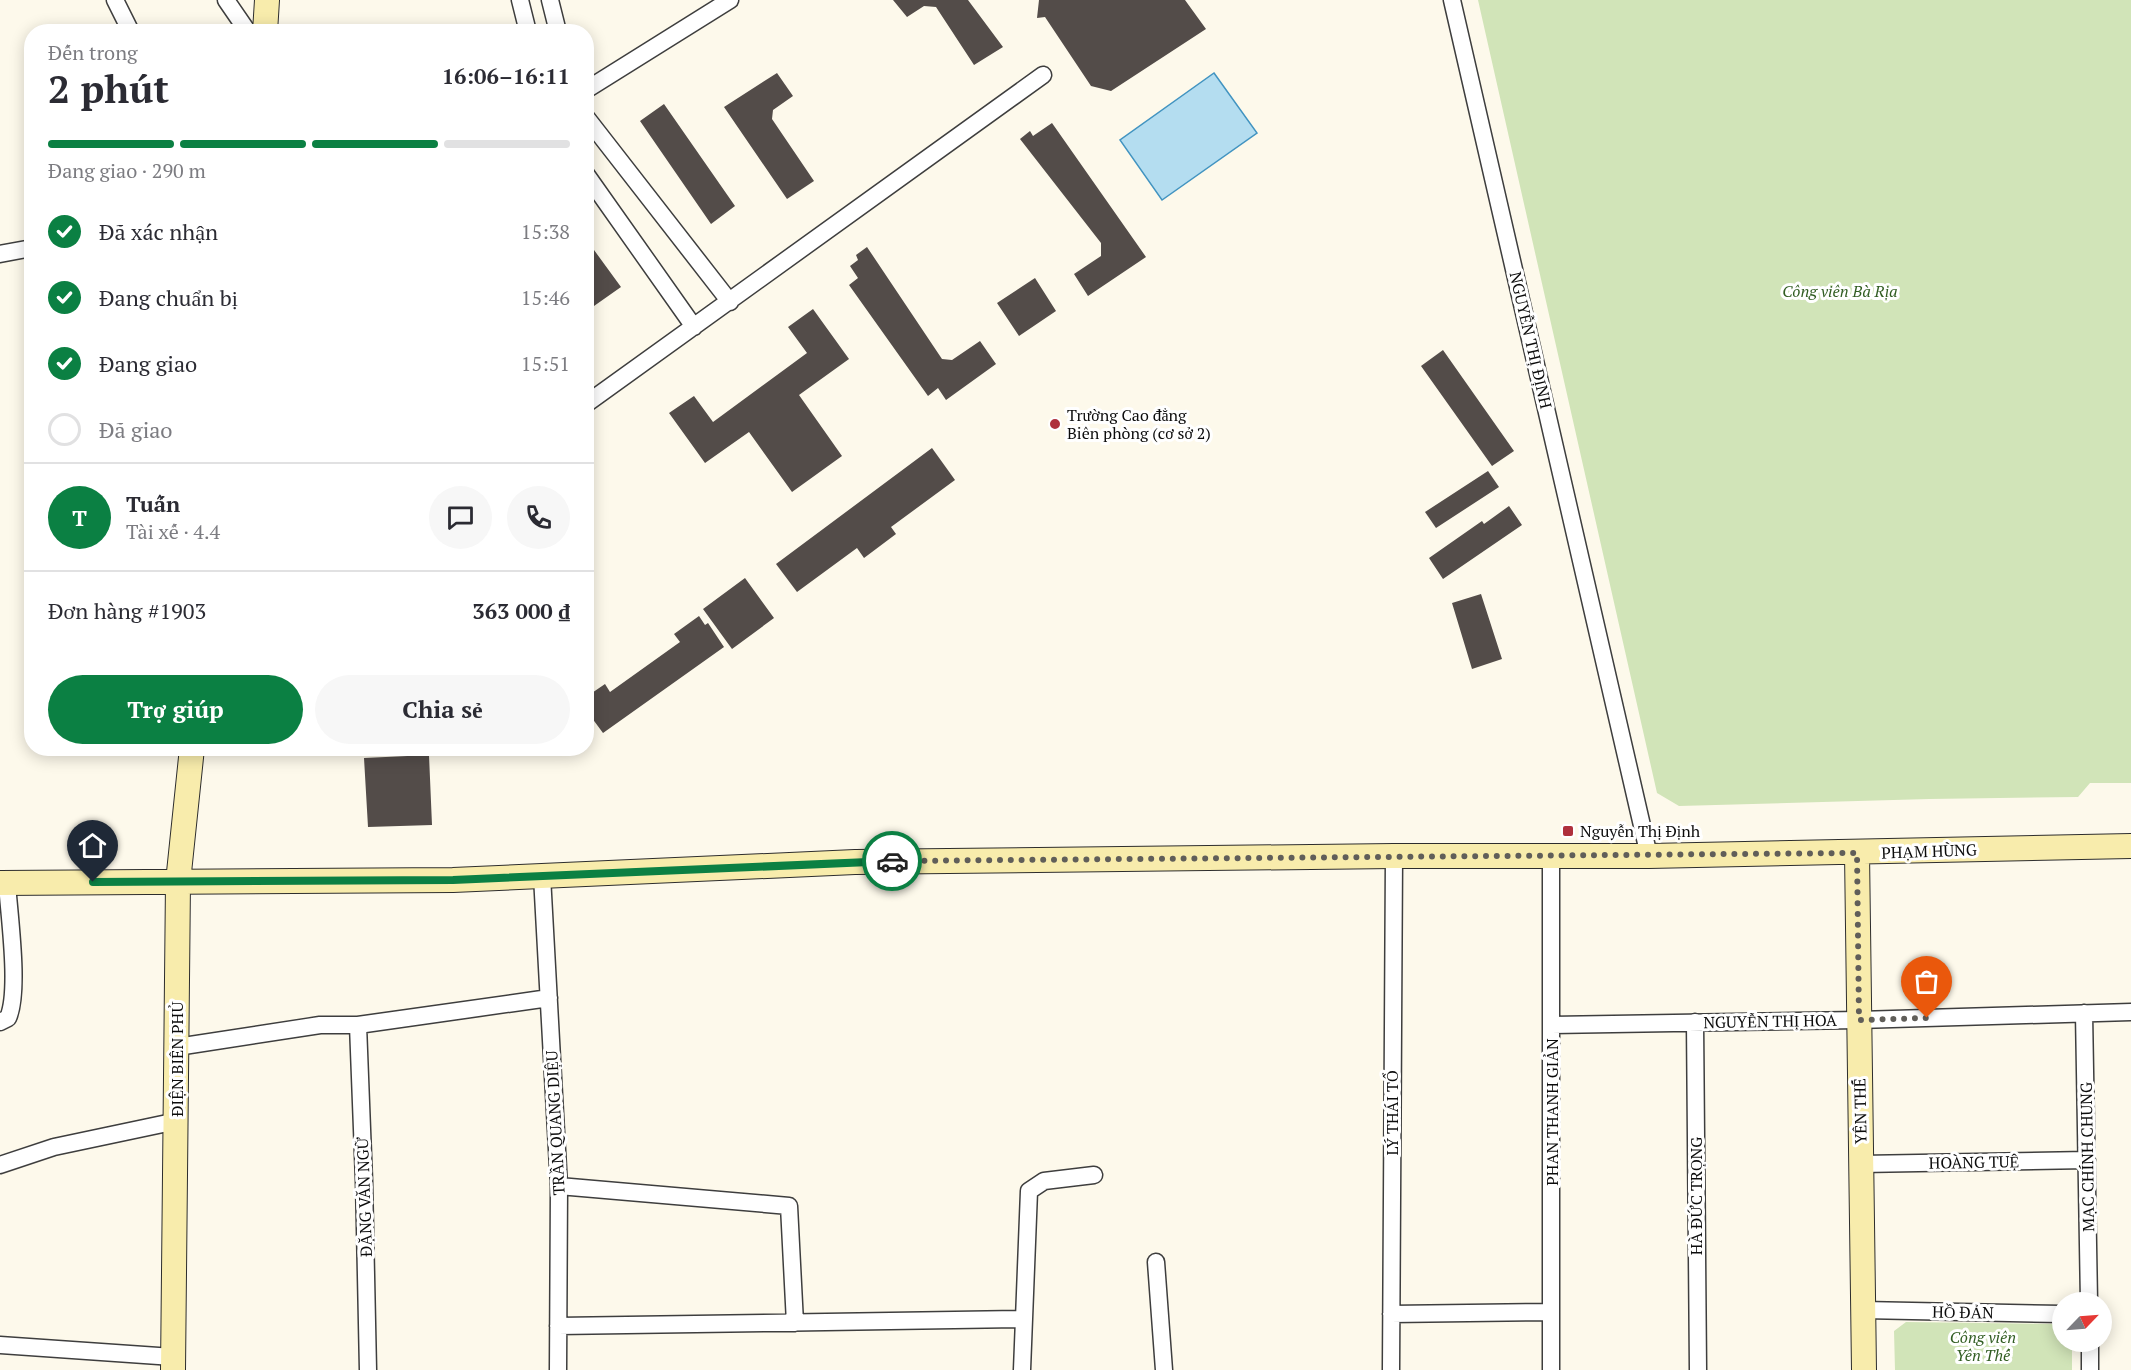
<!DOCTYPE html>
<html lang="vi">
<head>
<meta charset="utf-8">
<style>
  :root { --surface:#fff; --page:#f7f7f7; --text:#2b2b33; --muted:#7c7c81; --line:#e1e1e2; --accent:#0b8043 }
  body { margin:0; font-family:"PT Serif",serif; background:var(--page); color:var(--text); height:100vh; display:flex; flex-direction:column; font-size:22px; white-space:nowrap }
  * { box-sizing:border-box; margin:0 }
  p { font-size:20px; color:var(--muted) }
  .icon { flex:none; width:33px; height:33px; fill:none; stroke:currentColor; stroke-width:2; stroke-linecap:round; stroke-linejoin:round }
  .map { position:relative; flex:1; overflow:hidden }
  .details { position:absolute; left:24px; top:24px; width:570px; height:732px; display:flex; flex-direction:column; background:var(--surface); border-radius:24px; box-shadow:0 3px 15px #0003 }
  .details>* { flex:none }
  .needle { width:39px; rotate:65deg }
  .tools { position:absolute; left:2052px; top:1292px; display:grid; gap:12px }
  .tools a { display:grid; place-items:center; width:60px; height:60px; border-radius:50%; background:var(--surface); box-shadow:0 3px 15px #0003; font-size:30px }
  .pin { position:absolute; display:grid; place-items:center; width:51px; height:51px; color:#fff; margin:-62px -26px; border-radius:50% 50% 50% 0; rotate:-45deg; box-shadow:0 0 6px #0007 }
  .pin .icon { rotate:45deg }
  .courier { position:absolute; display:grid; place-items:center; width:60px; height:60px; margin:-30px; border:4px solid #0b8043; border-radius:50%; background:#fff; color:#222; box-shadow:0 2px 8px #0007 }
  .headline em { font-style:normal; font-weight:600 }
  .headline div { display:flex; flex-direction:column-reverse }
  .headline { display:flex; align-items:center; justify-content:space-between; height:102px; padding:0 24px }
  h1 { font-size:39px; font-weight:600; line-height:45px }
  .bar { display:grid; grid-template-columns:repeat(4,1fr); gap:9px 6px; align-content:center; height:72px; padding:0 24px }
  .bar i { height:8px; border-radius:4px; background:var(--line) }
  .bar .active { background:var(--accent) }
  .bar p { grid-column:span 4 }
  .line { display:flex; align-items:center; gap:15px; padding:0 24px; border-top:2px solid var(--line) }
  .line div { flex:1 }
  .round { display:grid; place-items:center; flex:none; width:63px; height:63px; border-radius:32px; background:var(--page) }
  ol { padding:0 24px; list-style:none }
  li { display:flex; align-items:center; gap:18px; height:66px }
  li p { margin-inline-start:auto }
  li .icon { padding:6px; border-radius:50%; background:var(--accent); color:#fff; stroke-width:4 }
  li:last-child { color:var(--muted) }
  li i { width:33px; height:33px; border:3px solid var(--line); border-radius:50% }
  .primary-button { display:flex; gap:12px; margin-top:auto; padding:12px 24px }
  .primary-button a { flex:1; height:69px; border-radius:36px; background:var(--accent); color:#fff; font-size:24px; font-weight:600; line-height:69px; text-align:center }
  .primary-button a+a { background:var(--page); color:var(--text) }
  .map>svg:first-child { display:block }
  .green { fill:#d1e4b8 }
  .water { fill:#b4ddf0; stroke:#4294c1; stroke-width:1.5 }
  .building { fill:#534c49 }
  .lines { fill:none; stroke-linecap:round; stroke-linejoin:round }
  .street-casing { stroke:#3e3e3e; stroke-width:19 }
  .secondary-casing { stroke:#2d2d2d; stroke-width:26 }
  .street { stroke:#fff; stroke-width:16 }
  .secondary { stroke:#f8ecac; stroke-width:24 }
  .done { stroke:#605e59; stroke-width:6; stroke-dasharray:0 10.8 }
  .route { stroke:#0b8043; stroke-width:8 }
  .poi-dot { fill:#af303c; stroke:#fff; stroke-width:2 }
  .labels { text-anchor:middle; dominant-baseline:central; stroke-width:6; stroke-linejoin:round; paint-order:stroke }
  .park-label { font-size:16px; font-style:italic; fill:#315d22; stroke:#fff }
  .street-label { font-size:16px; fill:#0b0b0b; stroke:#fff }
  .poi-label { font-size:16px; fill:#0b0b0b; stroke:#fff; text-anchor:start }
</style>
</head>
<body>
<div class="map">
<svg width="2131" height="1370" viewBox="0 0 2131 1370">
  <rect width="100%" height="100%" fill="#fdf9eb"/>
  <!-- green -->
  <path class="green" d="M1478 0H2131V783H2090L2078 797 1929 799 1679 806 1657 793Z
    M1906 1322 2060 1324 2062 1326V1341H2072V1370H1895L1894 1331Z"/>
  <!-- water -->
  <path class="water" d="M1214 73 1257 133 1162 200 1120 140Z"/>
  <!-- building -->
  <path class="building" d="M893 0H968L1003 47 974 65 936 7 924 6 907 17Z
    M1039 0H1185L1206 29 1111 91 1091 86 1045 17 1037 18Z
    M777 73 793 96 773 110 772 119 814 181 787 199 724 107Z
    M664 104 735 206 711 224 640 121Z
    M1052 123 1146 257 1088 296 1074 274 1101 256V243L1020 139 1030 131 1033 136Z
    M586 239 621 287 594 306 586 295Z
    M867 247 942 359 952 360 980 341 996 364 946 400 938 388 928 396 849 285 858 278 850 266 858 260 856 255Z
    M1035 278 1056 311 1019 336 997 303Z
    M813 309 849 359 799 395 842 456 792 492 749 432 705 463 669 413 694 396 713 422 807 353 788 327Z
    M1443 350 1514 451 1492 466 1421 366Z
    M932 448 955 480 891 527 896 534 864 558 857 548 797 592 776 564Z
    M1488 471 1499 487 1436 528 1425 512Z
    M1509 506 1522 525 1443 579 1429 558 1482 521 1484 524Z
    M745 578 774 618 732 649 703 609Z
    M1481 594 1502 659 1472 669 1452 603Z
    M699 616 705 625 708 623 724 647 603 733 586 710V697L605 684 610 692 680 642 674 634Z
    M429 755 432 825 368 827 364 758Z"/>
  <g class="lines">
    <!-- street casing -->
    <g class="street-casing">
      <path id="street" d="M115 0 131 32
        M226 0 248 32
        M520 0 528 32
        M550 0 558 32
        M1452 0 1649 856
        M586 90 730 0
        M586 117 730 302
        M586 174 694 327
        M0 254 32 248
        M586 404 1043 75
        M1551 855V1370
        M542 876 559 1186 558 1370
        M2084 1013 2089 1302
        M0 1022 8 1018C20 991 9 915 7 883
        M1695 1022 1698 1370
        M358 1025 364 1181 368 1370
        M1552 1025 1859 1020 2131 1012
        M177 1047 320 1025H358L549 998
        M1861 1164 2087 1160
        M0 1165 54 1147 177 1121
        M559 1186 789 1206 795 1323
        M1156 1262 1164 1370
        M1863 1310 2062 1314
        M1391 1314 1551 1312
        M558 1326 1023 1319
        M2090 1341V1370
        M0 1345 173 1357
        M1022 1370 1029 1191 1044 1181 1094 1175
        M1391 1370 1394 856"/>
    </g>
    <!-- secondary casing -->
    <g class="secondary-casing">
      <path id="secondary" d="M265 32 267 0
        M1857 853 1864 1370
        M0 883 453 880 855 862 1394 856H1649L2131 846
        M173 1370 178 882 192 748"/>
    </g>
    <!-- street -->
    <use href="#street" class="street"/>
    <!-- secondary -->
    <use href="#secondary" class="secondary"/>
  </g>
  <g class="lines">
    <!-- done -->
    <path class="done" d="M892 861 1857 853 1859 1020 1927 1018"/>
    <!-- route -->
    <path class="route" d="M93 882 453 880 892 861"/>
  </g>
  <!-- markers -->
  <g class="poi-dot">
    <circle cx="1055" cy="424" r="6"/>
    <rect x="1562" y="825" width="12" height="12" rx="3"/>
  </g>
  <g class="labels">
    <!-- park labels -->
    <g class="park-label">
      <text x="1840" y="291">Công viên Bà Rịa</text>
      <text x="1983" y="1337">Công viên<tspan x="1983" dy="18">Yên Thế</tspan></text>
    </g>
    <!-- street labels -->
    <g class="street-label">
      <text transform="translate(1531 340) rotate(77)">NGUYỄN THỊ ĐỊNH</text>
      <text transform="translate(1929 851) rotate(-2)">PHẠM HÙNG</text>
      <text transform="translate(1770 1021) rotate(-1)">NGUYỄN THỊ HOA</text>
      <text transform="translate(177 1059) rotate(-90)">ĐIỆN BIÊN PHỦ</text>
      <text transform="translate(1860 1111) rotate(-91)">YÊN THẾ</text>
      <text transform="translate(1552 1112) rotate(-90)">PHAN THANH GIẢN</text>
      <text transform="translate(1392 1113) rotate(-90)">LÝ THÁI TỔ</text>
      <text transform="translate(555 1123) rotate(-93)">TRẦN QUANG DIỆU</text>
      <text transform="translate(2087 1157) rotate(-91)">MẠC CHÍNH CHUNG</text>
      <text transform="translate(1974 1162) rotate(-1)">HOÀNG TUỆ</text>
      <text transform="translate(1696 1196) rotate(-90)">HÀ ĐỨC TRỌNG</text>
      <text transform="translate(364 1197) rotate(-92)">ĐẶNG VĂN NGỮ</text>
      <text transform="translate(1963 1312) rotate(1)">HỒ ĐẢN</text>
    </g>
    <!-- poi labels -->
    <g class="poi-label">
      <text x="1067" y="415">Trường Cao đẳng<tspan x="1067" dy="18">Biên phòng (cơ sở 2)</tspan></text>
      <text x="1580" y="831">Nguyễn Thị Định</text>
    </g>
  </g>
</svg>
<div class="tools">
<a><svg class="needle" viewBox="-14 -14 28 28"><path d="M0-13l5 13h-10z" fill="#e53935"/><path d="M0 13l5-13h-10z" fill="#7c7c81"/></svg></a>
</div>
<div class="pin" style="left:1927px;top:1018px;background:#ea580c"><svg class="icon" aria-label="bag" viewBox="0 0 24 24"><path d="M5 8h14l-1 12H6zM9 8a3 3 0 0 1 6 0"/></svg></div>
<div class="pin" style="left:93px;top:882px;background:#1f2937"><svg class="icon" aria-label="home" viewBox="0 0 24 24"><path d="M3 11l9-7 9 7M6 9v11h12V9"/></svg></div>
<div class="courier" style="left:892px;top:861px"><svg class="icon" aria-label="car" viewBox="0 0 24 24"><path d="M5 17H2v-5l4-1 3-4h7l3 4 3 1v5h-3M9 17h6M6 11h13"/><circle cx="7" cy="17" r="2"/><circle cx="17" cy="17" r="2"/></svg></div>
<section class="details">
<div class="headline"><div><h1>2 phút</h1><p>Đến trong</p></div><em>16:06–16:11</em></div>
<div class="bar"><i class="active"></i><i class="active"></i><i class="active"></i><i></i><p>Đang giao · 290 m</p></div>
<ol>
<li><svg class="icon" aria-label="check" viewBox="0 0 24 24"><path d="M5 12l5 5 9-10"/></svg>Đã xác nhận<p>15:38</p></li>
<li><svg class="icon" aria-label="check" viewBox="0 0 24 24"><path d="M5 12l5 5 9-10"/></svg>Đang chuẩn bị<p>15:46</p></li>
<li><svg class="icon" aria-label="check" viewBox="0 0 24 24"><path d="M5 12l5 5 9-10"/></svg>Đang giao<p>15:51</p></li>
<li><i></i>Đã giao</li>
</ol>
<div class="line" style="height:108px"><b class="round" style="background:var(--accent);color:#fff">T</b><div><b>Tuấn</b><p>Tài xế · 4.4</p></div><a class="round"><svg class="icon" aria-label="chat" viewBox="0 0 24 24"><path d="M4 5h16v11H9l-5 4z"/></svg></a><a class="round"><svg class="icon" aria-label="phone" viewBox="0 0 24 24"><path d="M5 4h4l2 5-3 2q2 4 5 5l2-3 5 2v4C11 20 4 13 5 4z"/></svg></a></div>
<div class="line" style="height:78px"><div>Đơn hàng #1903</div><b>363 000 ₫</b></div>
<div class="primary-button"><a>Trợ giúp</a><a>Chia sẻ</a></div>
</section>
</div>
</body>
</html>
